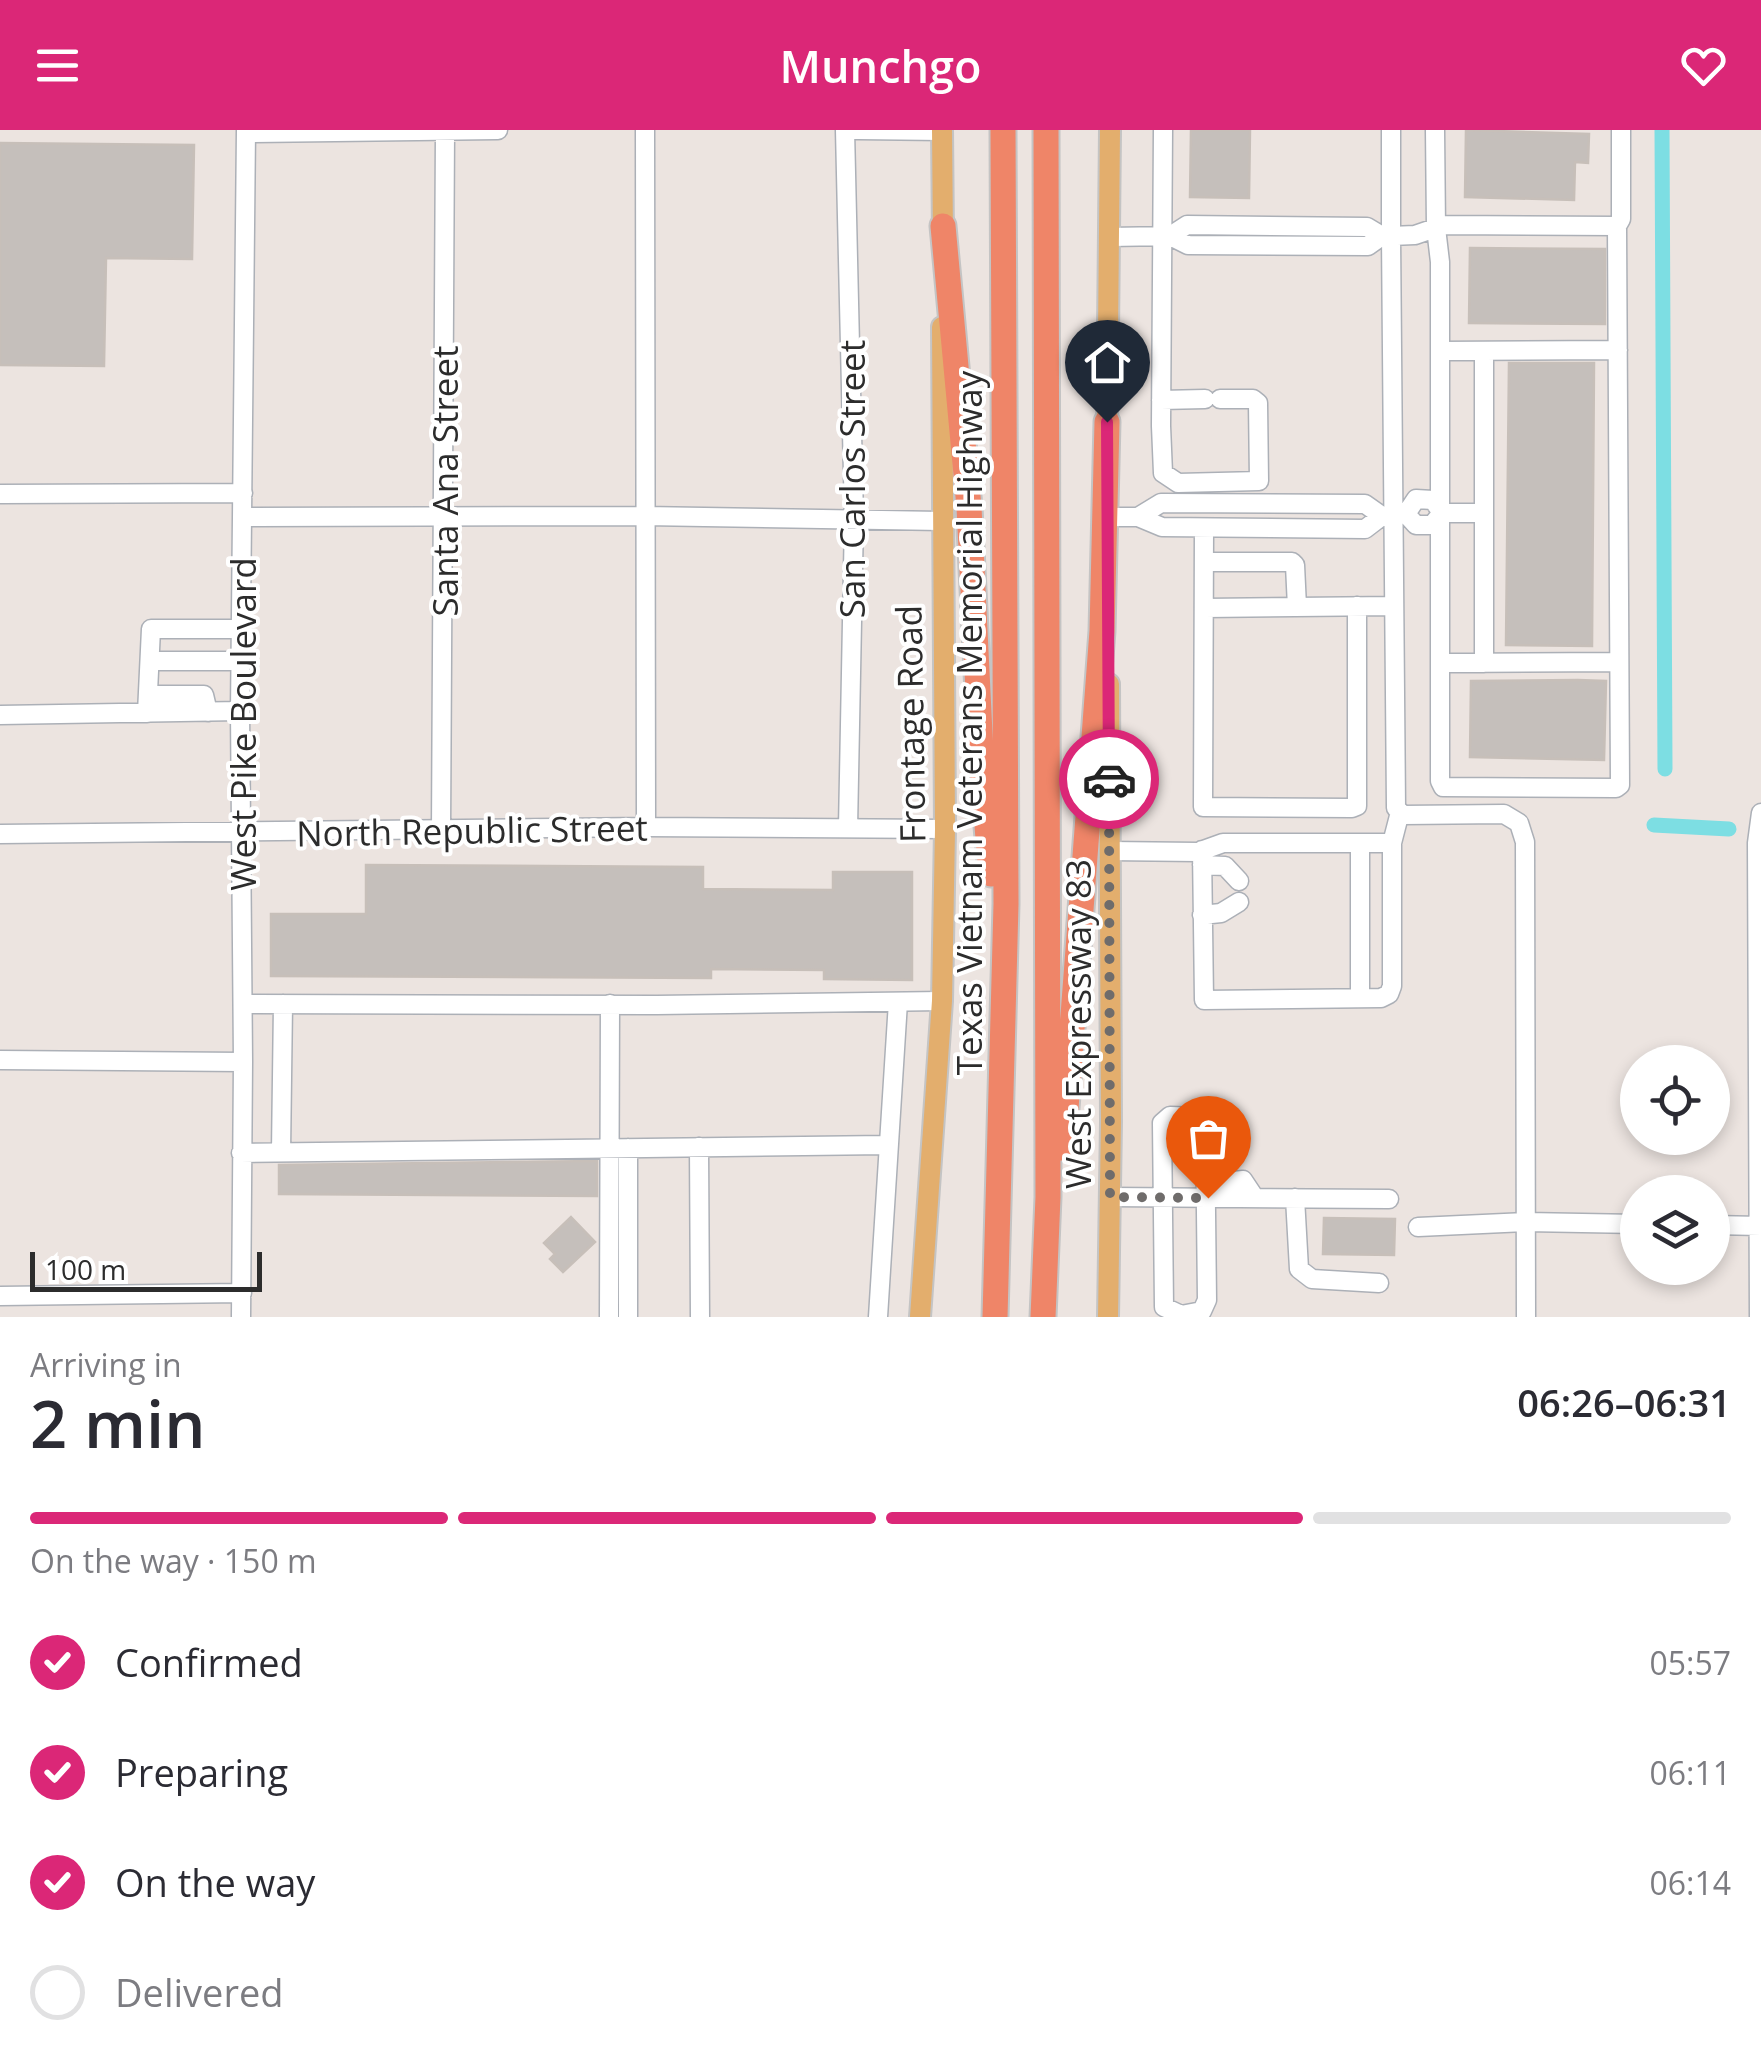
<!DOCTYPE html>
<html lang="en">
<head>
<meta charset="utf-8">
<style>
  :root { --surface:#fff; --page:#f2f2f3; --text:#2b2b33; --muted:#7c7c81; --line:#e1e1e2; --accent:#db2777 }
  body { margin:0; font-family:"Open Sans",sans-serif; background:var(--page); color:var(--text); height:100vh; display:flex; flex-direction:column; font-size:38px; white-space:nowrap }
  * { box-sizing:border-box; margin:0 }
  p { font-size:32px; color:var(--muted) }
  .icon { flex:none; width:55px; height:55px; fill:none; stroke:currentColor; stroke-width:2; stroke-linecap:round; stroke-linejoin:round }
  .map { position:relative; height:1187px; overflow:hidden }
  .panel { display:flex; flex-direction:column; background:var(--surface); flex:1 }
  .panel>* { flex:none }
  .controls { position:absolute; left:1620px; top:915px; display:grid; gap:20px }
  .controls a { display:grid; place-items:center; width:110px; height:110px; border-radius:50%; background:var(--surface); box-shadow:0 5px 15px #0003; font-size:50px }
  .scale { position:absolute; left:30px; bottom:25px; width:232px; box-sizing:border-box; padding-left:10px; border:5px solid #2c2c2c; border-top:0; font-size:28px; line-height:35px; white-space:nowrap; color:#2c2c2c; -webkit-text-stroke:8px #fff; paint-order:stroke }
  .pin { position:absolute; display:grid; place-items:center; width:85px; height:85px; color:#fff; margin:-102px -42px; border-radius:50% 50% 50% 0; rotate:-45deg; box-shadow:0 0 10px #0007 }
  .pin .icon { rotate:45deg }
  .courier { position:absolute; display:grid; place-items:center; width:100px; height:100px; margin:-50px; border:8px solid #db2777; border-radius:50%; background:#fff; color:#222; box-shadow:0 2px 12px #0007 }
  .summary em { font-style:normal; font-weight:600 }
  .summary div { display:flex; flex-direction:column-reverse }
  .summary { display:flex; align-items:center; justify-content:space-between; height:170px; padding:0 30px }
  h1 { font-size:65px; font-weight:600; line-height:75px }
  .bar { display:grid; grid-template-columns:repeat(4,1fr); gap:15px 10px; align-content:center; height:120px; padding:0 30px }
  .bar i { height:12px; border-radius:8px; background:var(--line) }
  .bar .selected { background:var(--accent) }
  .bar p { grid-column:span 4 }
  ol { padding:0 30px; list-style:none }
  li { display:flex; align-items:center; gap:30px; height:110px }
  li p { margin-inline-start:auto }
  li .icon { padding:10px; border-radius:50%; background:var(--accent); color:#fff; stroke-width:4 }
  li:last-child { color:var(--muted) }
  li i { width:55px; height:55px; border:5px solid var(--line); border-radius:50% }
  header { display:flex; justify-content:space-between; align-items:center; height:130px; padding:0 30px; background:var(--accent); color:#fff; font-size:45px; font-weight:600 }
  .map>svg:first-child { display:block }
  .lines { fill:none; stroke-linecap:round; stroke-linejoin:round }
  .canal { stroke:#7ddee3; stroke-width:15 }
  .building { fill:#c5bfbb; stroke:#c7bfb9; stroke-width:2.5 }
  .minor-casing { stroke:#acb0b7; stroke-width:21 }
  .major-casing { stroke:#c4c4c4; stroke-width:24 }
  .highway-casing { stroke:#c4c4c4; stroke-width:29 }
  .minor { stroke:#fff; stroke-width:18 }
  .major { stroke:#e3ae6d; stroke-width:20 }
  .highway { stroke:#ef8568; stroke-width:25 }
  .done { stroke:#6f6c6b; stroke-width:10; stroke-dasharray:0 18 }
  .route { stroke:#db2777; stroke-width:12 }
  .labels { text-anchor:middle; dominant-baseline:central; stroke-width:8; stroke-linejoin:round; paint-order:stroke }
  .street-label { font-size:35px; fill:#2c2c2c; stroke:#fff }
</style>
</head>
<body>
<header><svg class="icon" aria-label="menu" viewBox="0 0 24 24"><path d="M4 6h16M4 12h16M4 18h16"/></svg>Munchgo<svg class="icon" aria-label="heart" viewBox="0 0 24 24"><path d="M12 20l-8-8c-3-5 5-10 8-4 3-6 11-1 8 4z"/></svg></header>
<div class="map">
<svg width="1761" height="1187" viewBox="0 0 1761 1187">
  <rect width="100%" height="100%" fill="#ece4e0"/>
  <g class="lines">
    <!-- canal -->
    <path class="canal" d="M1662 0 1665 639
      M1654 695 1729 699"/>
  </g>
  <!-- building -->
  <path class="building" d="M1191 0H1250L1249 68 1190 67Z
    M1466 0 1589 4 1588 33 1575 32 1574 70 1465 67Z
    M0 13 194 15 192 129 106 128 104 236 0 235Z
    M1470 118 1605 119V194L1469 193Z
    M1509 233H1594L1592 516 1506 515Z
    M1578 550 1606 551 1604 630 1470 627 1471 551Z
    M366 735 703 737V759L833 760V742H912V850L824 849V840L711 839V848L271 846V784H366Z
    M597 1031V1066L279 1064V1035Z
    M571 1087 595 1112 563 1142 550 1129 555 1124 544 1113Z
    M1324 1088 1395 1089 1394 1125 1323 1124Z"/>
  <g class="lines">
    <!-- minor casing -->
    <g class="minor-casing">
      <path id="minor" d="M645 0 646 697
        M845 0 854 388 848 698
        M858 0 942 1
        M1163 0 1161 296 1163 343 1178 353 1259 351 1258 273 1253 269H1220
        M1391 0V106L1415 105 1444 95 1617 96 1621 89V0
        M1435 0 1436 98 1440 132V651L1443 657 1616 658 1620 655 1617 96
        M246 3 498 0
        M1170 106 1187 95 1367 97 1382 106H1391L1396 678 1403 685 1504 684 1519 693 1525 712 1526 1187
        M1109 107 1170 106 1188 115 1368 116 1382 106
        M1440 221 1618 220
        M1161 270 1205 269
        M0 364 243 363
        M1442 383H1483
        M1406 384 1416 395H1432L1442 383
        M244 387 645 386 941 391
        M1108 387H1138L1162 397 1365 399 1382 386 1406 384 1416 369 1433 370 1442 383
        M1138 387 1161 373 1365 374 1382 386
        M1204 398 1203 677 1352 678 1357 676V476
        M1204 432H1292L1295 435 1297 477
        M1205 478 1394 476
        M150 531H240
        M1441 533 1618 532
        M1484 533V221
        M150 565H204L208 582
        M147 583 151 499H242
        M0 585 240 581
        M441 701 445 1
        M0 704 646 697 945 699
        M1360 713V868
        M1202 720 1204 870 1381 868 1389 864 1392 856V713
        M1109 721 1198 722 1223 713H1392L1400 682
        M1202 735 1225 736 1239 751
        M1202 785 1221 783 1239 772
        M243 874 657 875 942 871
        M0 930 243 932
        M1170 986 1198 987 1205 995 1207 1170 1202 1181 1181 1185 1164 1177 1162 993Z
        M699 1017 700 1187
        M628 1018V1187
        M281 1022 283 874
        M241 1023 886 1015
        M1207 1054 1243 1050 1255 1068
        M1110 1067 1389 1069
        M1295 1068 1299 1139 1312 1149 1379 1153
        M1712 1095 1761 1096
        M1418 1097 1526 1092 1638 1094
        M0 1166 242 1163
        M241 1187 243 932 240 581 246 0
        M609 1187 610 874
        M878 1187 898 872
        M1759 1187 1757 713 1761 683"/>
    </g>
    <!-- major casing -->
    <g class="major-casing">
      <path id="major" d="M942 0 943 108
        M1107 305 1110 0
        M920 1187 942 871 945 699 942 197
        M1108 1187 1111 992 1109 554"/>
    </g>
    <!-- highway casing -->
    <g class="highway-casing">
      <path id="highway" d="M943 96 969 377 981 624 991 744
        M1063 1018 1102 501 1107 292
        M995 1187 1006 774 1003 0
        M1043 1187 1048 1067 1046 0"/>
    </g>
    <!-- minor -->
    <use href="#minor" class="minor"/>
    <!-- major -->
    <use href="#major" class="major"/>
    <!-- highway -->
    <use href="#highway" class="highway"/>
  </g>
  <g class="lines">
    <!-- done -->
    <path class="done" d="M1109 649 1110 1067 1208 1068"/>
    <!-- route -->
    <path class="route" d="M1107 292 1109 649"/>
  </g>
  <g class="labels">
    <!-- street labels -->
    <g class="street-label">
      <text transform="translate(851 349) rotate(-90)">San Carlos Street</text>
      <text transform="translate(444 351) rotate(-90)">Santa Ana Street</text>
      <text transform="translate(968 593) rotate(-90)">Texas Vietnam Veterans Memorial Highway</text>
      <text transform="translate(242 594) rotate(-90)">West Pike Boulevard</text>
      <text transform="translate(910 594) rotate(-91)">Frontage Road</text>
      <text transform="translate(472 700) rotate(-1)">North Republic Street</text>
      <text transform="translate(1077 894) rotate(-90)">West Expressway 83</text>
    </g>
  </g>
</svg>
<div class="controls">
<a><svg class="icon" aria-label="locate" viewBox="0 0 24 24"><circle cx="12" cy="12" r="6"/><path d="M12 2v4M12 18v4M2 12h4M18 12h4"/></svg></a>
<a><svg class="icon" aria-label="layers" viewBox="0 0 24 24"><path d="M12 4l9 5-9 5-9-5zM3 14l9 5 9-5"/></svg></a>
</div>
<div class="scale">100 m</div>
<div class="pin" style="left:1208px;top:1068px;background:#ea580c"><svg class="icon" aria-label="bag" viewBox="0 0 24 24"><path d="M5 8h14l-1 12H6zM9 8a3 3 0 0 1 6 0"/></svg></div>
<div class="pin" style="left:1107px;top:292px;background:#1f2937"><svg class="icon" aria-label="home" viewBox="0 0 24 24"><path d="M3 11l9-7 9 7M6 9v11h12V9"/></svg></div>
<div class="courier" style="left:1109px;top:649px"><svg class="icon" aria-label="car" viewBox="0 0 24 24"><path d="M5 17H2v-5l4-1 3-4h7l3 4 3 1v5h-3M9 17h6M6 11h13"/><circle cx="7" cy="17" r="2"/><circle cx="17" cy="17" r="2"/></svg></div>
</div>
<section class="panel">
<div class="summary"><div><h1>2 min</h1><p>Arriving in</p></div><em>06:26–06:31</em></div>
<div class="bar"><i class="selected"></i><i class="selected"></i><i class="selected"></i><i></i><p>On the way · 150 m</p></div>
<ol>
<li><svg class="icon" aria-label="check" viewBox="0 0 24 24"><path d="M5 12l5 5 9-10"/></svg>Confirmed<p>05:57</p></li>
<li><svg class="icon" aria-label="check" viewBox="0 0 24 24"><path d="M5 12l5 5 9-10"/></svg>Preparing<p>06:11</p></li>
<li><svg class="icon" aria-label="check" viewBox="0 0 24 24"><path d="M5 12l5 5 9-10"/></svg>On the way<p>06:14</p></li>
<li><i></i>Delivered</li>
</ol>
</section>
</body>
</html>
